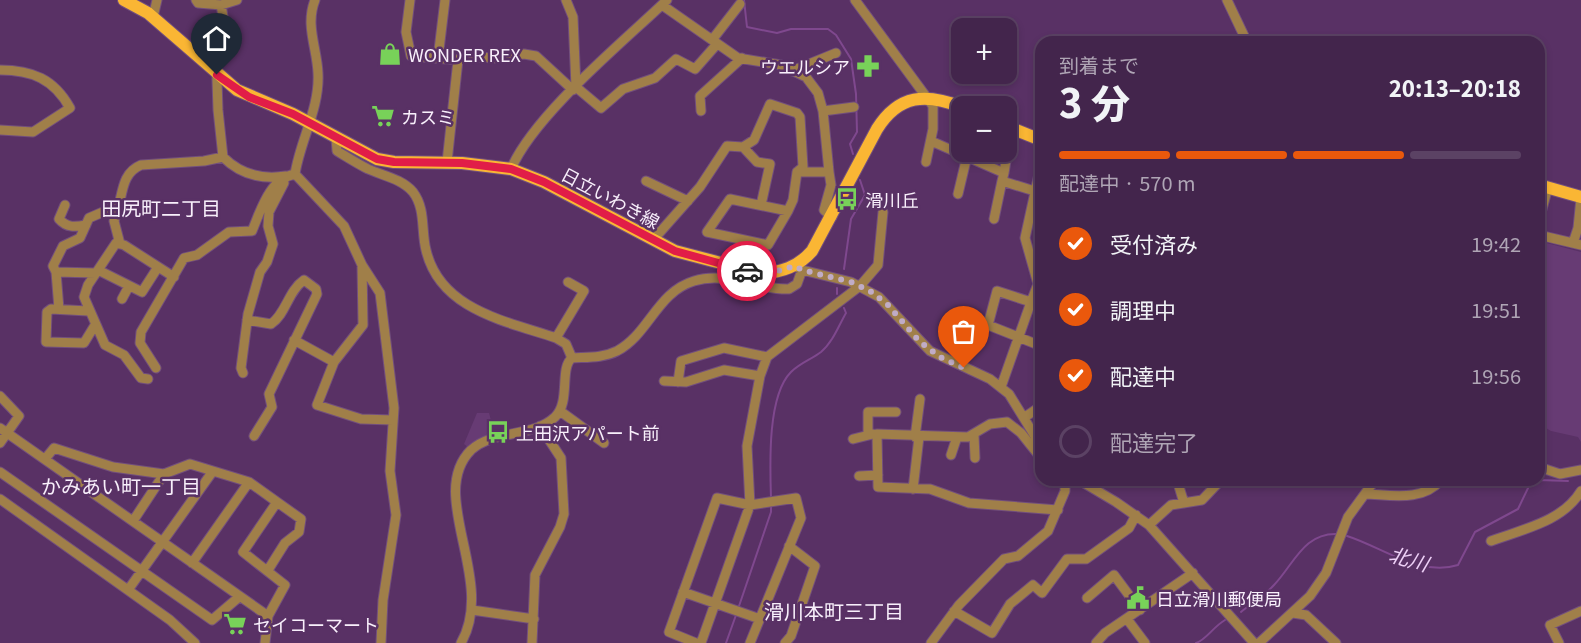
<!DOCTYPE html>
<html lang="ja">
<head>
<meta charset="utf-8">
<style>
  :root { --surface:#43254c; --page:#4a2d53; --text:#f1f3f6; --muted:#afa5b5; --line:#5b4264; --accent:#ea580c }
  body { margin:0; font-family:Georgia,"Noto Sans JP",serif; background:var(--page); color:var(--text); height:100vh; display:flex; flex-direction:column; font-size:22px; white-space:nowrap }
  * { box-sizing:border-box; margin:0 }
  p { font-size:20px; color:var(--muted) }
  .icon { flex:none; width:33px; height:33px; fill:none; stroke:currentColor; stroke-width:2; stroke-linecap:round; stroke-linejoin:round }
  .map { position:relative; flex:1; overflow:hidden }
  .side { position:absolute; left:1035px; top:36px; width:510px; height:450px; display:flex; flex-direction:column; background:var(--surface); border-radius:18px; box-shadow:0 3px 9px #0003,0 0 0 2px var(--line) }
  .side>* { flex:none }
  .buttons { position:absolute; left:951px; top:18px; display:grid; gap:12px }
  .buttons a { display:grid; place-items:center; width:66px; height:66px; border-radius:12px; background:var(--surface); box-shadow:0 3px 9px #0003,0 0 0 2px var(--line); font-size:30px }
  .pin { position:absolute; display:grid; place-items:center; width:51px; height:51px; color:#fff; margin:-62px -26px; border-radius:50% 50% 50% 0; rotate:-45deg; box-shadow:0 0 6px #0007 }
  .pin .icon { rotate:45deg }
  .courier { position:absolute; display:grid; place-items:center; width:60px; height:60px; margin:-30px; border:4px solid #e11d48; border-radius:50%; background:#fff; color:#222; box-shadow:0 2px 8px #0007 }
  .head em { font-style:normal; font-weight:800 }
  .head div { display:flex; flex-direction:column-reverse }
  .head { display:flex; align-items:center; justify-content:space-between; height:102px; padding:0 24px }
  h1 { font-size:39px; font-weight:800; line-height:45px }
  .bar { display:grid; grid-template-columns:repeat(4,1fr); gap:9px 6px; align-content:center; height:72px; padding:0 24px }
  .bar i { height:8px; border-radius:4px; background:var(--line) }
  .bar .on { background:var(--accent) }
  .bar p { grid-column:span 4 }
  ol { padding:0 24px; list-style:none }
  li { display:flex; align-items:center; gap:18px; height:66px }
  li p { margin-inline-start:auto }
  li .icon { padding:6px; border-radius:50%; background:var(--accent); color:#fff; stroke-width:4 }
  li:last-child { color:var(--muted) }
  li i { width:33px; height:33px; border:3px solid var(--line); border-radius:50% }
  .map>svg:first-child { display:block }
  .built { fill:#673b74 }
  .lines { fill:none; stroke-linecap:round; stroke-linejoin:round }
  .stream { stroke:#7f488e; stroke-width:2 }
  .minor-casing { stroke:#724f7d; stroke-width:11 }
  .major-casing { stroke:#724f7d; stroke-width:14 }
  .minor { stroke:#a07f49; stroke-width:9 }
  .major { stroke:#fab634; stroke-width:12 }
  .done { stroke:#c0acc6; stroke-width:6; stroke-dasharray:0 10.8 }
  .route { stroke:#e11d48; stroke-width:8 }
  .labels { text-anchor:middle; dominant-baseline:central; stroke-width:5; stroke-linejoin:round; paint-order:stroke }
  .poi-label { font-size:18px; fill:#f8effb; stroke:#593165; text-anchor:start }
  .street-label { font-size:18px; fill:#f8effb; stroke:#593165 }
  .neighbourhood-label { font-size:20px; fill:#f8effb; stroke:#593165 }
  .water-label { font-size:20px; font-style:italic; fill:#eed0f7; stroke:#593165 }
</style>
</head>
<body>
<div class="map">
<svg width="1581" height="643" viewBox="0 0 1581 643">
  <rect width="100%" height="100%" fill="#593165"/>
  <!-- built -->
  <path class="built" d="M1539 241 1581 252V442L1578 437 1551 431 1539 424Z
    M477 413H489L495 435 469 448 464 444Z"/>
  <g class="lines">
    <!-- stream -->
    <path class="stream" d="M744 0 747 27 777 33 791 29H828L836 35 851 59 856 94 857 132 850 144 853 154
      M844 269 851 219 865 195 860 180
      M837 288V294
      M1539 480 1568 481
      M771 498C770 466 767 396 791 372 800 363 812 359 821 352 833 342 839 325 846 313L844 308
      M1347 536C1382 547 1420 577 1458 565L1475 532 1518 509 1529 486 1539 480
      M738 609 771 512V503
      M1241 612C1251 604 1266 594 1274 585 1294 564 1304 532 1338 534
      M726 643 736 615
      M1196 643C1206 640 1213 627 1225 620"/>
    <!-- minor casing -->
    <g class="minor-casing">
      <path id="minor" d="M196 0 198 3 221 5 227 39 216 51 218 110 223 157
        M410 0 406 32 411 56 458 60 463 56 494 58 524 54 536 56 573 90
        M566 0 573 17 576 87 601 108 623 89 655 78 676 59 695 69 717 44
        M855 0 933 106V129L926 162
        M1227 0 1247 42
        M221 5 237 0
        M662 5 738 58 781 65 806 77 818 93 823 111 829 172H797L793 200 788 211 730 199 707 232 768 245 788 211
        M153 17 157 0
        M712 40 740 4
        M438 58 445 0
        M0 70C32 70 54 79 70 108L33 132 0 130
        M792 71 836 53
        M701 111 700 96 742 58
        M823 111 854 107
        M336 138 337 151C347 157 358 164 368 169 384 176 402 179 413 192 426 209 421 231 426 250 440 310 506 321 556 338L566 344 572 358
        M931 141 1004 173 1002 181 1041 193
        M743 147 757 162 770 164 761 205
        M447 162 458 60
        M1041 165 1025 238 1038 284 1031 302 997 291 988 325 1041 346
        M511 169C534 115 623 42 667 0
        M829 172 831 185 824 210 832 217
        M1004 173 1009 142
        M295 174 344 226 362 265 380 293 394 408 390 471 396 515 383 600 381 643
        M646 181 688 201
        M958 194 968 152
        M65 205 59 219C67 228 75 227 86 225
        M119 205 114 221 120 244
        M994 219 1002 181
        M1539 220 1548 187
        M1539 235 1581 245
        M653 240 700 187 727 146 743 147 754 140 770 104 797 113 800 117 803 167 797 172
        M1573 243 1578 228 1581 198
        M362 265 363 325 334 362 317 405 361 419 393 420
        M795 266 802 270 851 282 879 297 930 351 990 379 1009 394 1041 446
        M98 270 142 292 158 267
        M56 272 96 273
        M122 299 129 286
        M59 309 56 272 53 266 63 246 80 238 89 218 119 205C123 188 124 172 141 165L204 161 223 157C240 174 261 180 286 176
        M88 311 51 309 47 312 46 342 84 343 95 325
        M247 320 271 324C286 314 288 291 304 280L316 289 317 294 269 394 272 407 254 436
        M556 338 584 291 568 282
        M294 340 334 362
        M572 358C588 357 603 358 617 351 649 334 657 292 694 281 727 271 756 290 789 289L797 284 802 270
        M156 368 140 343 141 332 184 258 197 255 229 232 252 231C261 210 269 179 295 174 300 141 320 108 318 73 317 48 305 25 315 0
        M243 373 241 368 248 314 260 272 267 262 273 244 268 226 269 212 284 183
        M148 379 141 378 124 355 105 345 84 297 88 285 116 243 124 245 174 277
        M664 381 686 382 724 370 760 376
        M678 382 681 361 724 348 767 357
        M1001 387 1031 302
        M0 396 19 416 0 443
        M560 411 604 443
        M1025 417 1041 406
        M0 428 268 616 265 643
        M868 433V412H896
        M974 435 975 458
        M915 437 920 399
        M853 439 873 434
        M951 455 957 437
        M1041 458 1021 433 1007 422 990 424 968 437 877 434 878 487 930 489 969 503 1058 510
        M45 459 54 448 113 467 164 474 190 464 249 482 277 502 243 552 285 585 268 616
        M1539 467 1560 474 1581 470
        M0 472 212 620 239 597
        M859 476 878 475
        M1079 480 1116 502 1149 525 1254 643
        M1177 480 1184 503
        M913 489 919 437
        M1365 494C1392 495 1422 502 1441 480
        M0 499 170 620 195 643
        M133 521 164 474
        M1149 525 1171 505 1202 500 1221 480
        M1491 541C1523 529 1562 522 1581 491
        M192 563 249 482
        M268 570 285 543 299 532 301 519 277 502
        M128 590 213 471
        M683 592 760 619
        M1087 598 1114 575 1140 610
        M472 610 534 619
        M954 611 992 633 1010 604 1033 585 1042 593 1067 559H1086L1129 528 1136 515
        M1293 613 1306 615 1336 643
        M1127 619 1145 643
        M461 643C497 580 426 495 471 450 494 429 533 438 555 417 571 402 559 368 572 358
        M532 643 535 575 560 527 564 514 561 458 540 426
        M696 643 669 632 717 498 750 505 796 498 801 518 750 643
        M701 643 750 505 747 446 760 376 767 357 860 286 878 265 883 212
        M785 643 791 636 815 566 789 546
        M931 643 959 605 1004 559 1018 556 1048 531 1065 491V483L1061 480
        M1096 643 1105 633 1193 573
        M1259 643 1310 596 1326 573 1348 517 1375 480
        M1559 643 1550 625 1581 611"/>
    </g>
    <!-- major casing -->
    <g class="major-casing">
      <path id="major" d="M124 0 148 13 237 90 293 114 377 159 394 162 462 163 511 169 544 182 675 251 759 273C781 273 798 267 812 251L877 129C899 94 926 93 962 107
        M1006 126 1041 140
        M1539 185 1581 197"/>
    </g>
    <!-- minor -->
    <use href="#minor" class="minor"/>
    <!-- major -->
    <use href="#major" class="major"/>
  </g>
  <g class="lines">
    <!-- done -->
    <path class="done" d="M747 271 774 272 795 266 802 270 851 282 870 291 888 305 919 341 940 357 964 368"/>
    <!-- route -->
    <path class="route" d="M217 75 249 97 293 114 377 159 394 162 462 163 511 169 544 182 675 251 747 271"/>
  </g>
  <!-- icons -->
  <defs>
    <g id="shop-bare" transform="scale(1.8)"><path d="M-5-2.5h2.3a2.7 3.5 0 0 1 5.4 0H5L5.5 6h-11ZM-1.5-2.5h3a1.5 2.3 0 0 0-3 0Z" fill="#78d259" stroke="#593165" stroke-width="2.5" paint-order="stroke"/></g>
    <g id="pharmacy-bare" transform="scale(1.8)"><path d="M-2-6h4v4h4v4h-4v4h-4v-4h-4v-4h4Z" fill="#78d259" stroke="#593165" stroke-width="2.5" paint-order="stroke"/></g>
    <g id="supermarket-bare" transform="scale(1.8)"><path d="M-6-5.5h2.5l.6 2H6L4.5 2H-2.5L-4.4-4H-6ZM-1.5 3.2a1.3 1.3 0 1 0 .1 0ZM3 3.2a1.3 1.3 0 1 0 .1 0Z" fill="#78d259" stroke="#593165" stroke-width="2.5" paint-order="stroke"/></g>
    <g id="bus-bare" transform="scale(1.8)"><path d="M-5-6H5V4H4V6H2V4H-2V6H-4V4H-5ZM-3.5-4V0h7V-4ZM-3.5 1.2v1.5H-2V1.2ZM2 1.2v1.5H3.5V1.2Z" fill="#78d259" stroke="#593165" stroke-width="2.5" paint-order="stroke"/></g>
    <g id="civic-bare" transform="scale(1.8)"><path d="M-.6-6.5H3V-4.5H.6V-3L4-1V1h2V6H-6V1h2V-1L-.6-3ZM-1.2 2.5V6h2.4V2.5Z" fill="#78d259" stroke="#593165" stroke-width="2.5" paint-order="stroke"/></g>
  </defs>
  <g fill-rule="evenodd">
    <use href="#shop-bare" x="390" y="54"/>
    <use href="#pharmacy-bare" x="868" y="66"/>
    <use href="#supermarket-bare" x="383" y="116"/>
    <use href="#bus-bare" x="847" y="199"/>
    <use href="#bus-bare" x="498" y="432"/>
    <use href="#civic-bare" x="1138" y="598"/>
    <use href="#supermarket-bare" x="235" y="624"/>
  </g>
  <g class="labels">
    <!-- poi labels -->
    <g class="poi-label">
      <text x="408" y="54">WONDER REX</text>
      <text x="850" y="66" text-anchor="end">ウエルシア</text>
      <text x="401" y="116">カスミ</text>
      <text x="865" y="199">滑川丘</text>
      <text x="516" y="432">上田沢アパート前</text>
      <text x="1156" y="598">日立滑川郵便局</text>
      <text x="253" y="624">セイコーマート</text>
    </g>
    <!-- street labels -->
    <g class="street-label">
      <text transform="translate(611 197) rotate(28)">日立いわき線</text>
    </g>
    <!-- neighbourhood labels -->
    <g class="neighbourhood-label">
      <text x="161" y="207">田尻町二丁目</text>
      <text x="121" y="485">かみあい町一丁目</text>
      <text x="834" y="610">滑川本町三丁目</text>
    </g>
    <!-- water labels -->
    <g class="water-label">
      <text transform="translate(1409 558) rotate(16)">北川</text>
    </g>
  </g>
</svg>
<div class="buttons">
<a>+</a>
<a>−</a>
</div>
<div class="pin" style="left:964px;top:368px;background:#ea580c"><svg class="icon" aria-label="bag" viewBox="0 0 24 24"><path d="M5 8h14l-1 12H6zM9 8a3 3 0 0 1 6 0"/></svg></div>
<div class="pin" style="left:217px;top:75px;background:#1f2937"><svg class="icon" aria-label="home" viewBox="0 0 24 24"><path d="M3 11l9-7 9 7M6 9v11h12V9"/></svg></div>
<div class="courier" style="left:747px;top:271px"><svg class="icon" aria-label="car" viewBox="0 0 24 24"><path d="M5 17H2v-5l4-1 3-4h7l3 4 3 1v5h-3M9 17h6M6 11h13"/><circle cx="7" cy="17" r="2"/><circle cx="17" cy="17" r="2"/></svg></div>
<section class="side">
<div class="head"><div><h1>3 分</h1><p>到着まで</p></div><em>20:13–20:18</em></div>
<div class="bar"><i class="on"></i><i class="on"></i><i class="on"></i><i></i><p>配達中 · 570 m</p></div>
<ol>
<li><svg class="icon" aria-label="check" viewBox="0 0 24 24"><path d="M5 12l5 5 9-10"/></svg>受付済み<p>19:42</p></li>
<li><svg class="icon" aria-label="check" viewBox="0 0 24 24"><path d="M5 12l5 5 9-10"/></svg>調理中<p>19:51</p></li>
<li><svg class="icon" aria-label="check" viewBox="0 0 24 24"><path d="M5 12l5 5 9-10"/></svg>配達中<p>19:56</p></li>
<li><i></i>配達完了</li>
</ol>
</section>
</div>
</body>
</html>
